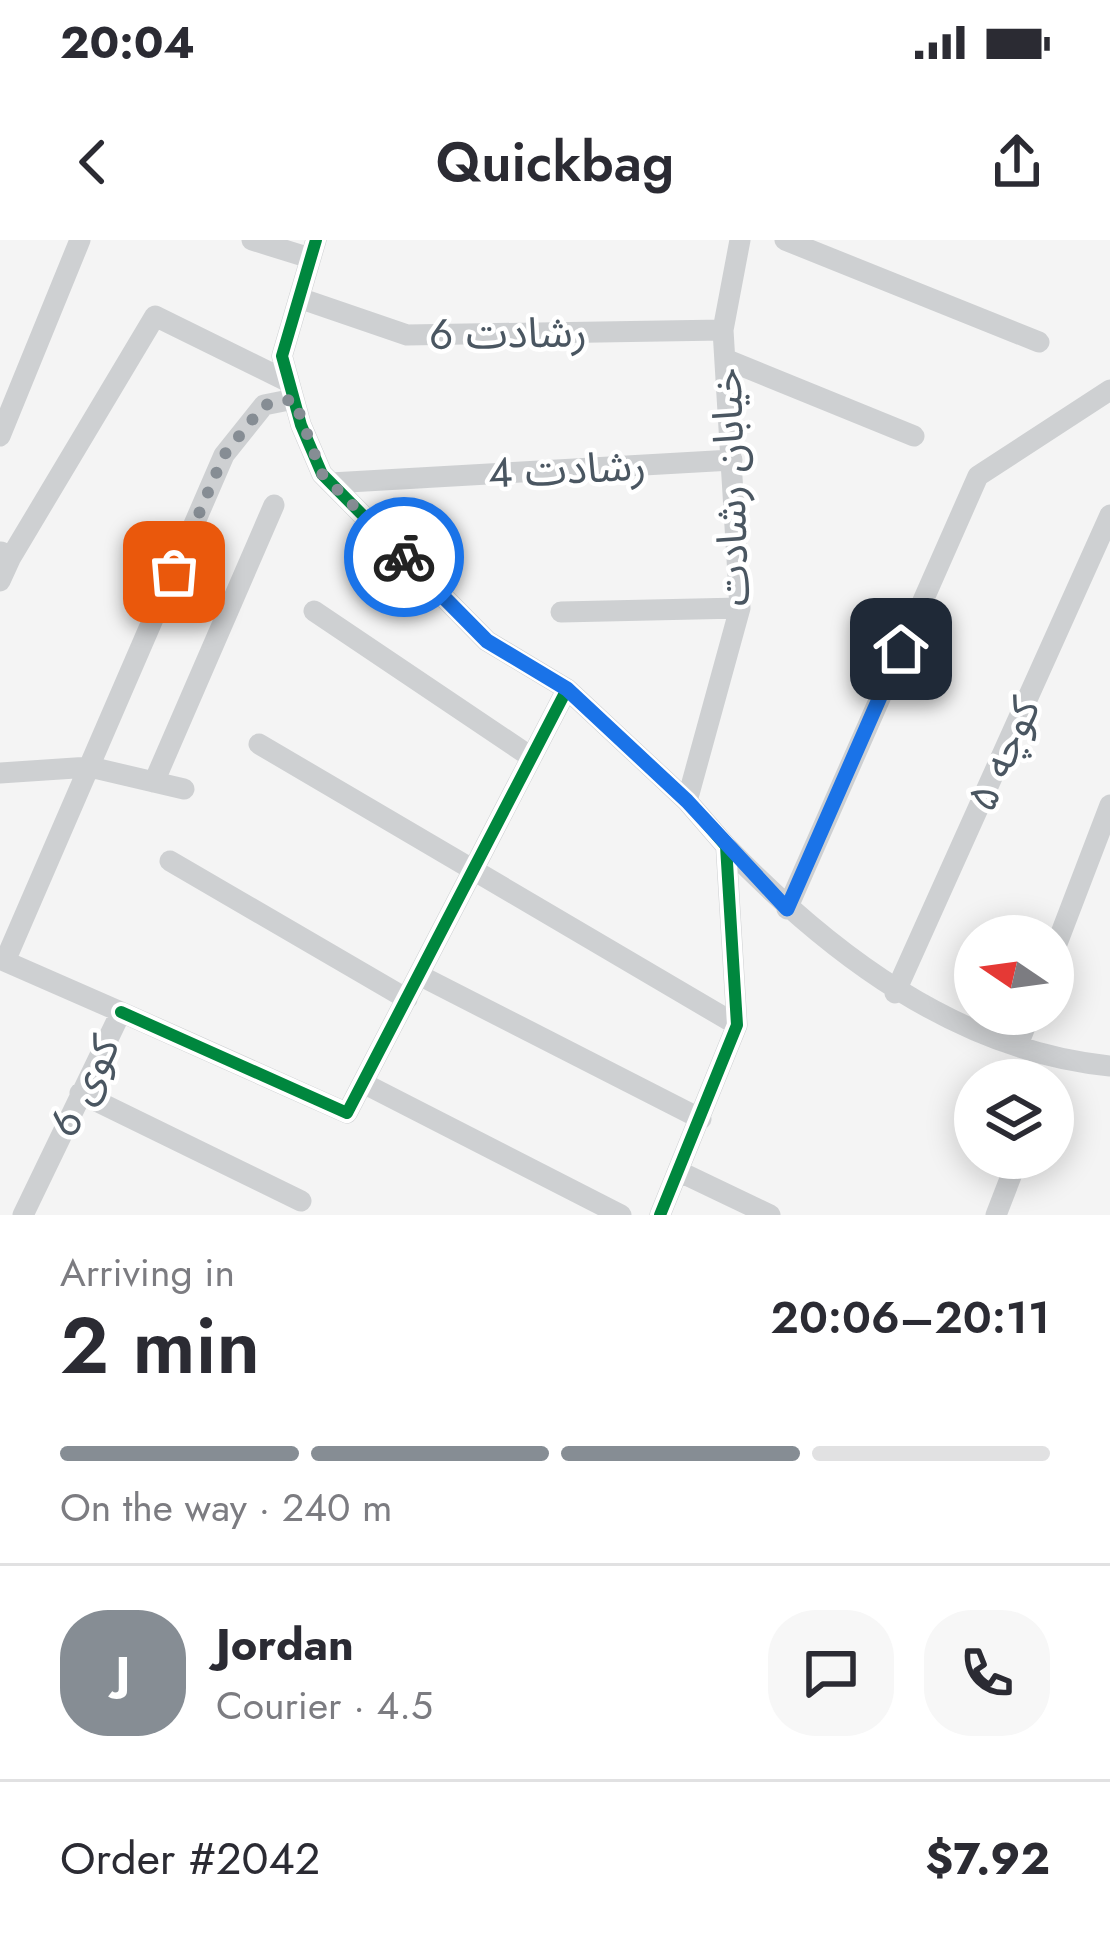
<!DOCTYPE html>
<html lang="en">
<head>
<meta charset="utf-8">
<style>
  :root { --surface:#fff; --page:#f7f7f7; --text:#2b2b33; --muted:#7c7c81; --line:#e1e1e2; --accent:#868d94 }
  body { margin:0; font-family:Jost,"Noto Sans Arabic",sans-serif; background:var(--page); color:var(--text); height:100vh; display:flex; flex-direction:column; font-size:45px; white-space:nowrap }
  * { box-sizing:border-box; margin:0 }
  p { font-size:39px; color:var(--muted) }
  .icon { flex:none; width:66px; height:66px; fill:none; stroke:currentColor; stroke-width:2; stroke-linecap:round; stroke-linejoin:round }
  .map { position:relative; height:975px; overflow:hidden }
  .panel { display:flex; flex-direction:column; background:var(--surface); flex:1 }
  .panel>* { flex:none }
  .needle { width:78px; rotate:283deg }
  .buttons { position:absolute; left:954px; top:675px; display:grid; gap:24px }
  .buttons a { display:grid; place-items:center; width:120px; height:120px; border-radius:50%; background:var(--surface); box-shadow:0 6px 30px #0003; font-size:60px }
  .pin { position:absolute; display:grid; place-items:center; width:102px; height:102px; color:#fff; margin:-51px; border-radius:24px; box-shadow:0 6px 18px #0006 }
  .courier { position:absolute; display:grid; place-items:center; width:120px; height:120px; margin:-60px; border:9px solid #1a73e8; border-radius:50%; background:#fff; color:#222; box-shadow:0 3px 15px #0007 }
  .headline em { font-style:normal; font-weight:600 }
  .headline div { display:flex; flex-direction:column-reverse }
  .headline { display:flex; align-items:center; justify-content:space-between; height:204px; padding:0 60px }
  h1 { font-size:78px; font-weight:600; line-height:90px }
  .bar { display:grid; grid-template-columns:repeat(4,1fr); gap:18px 12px; align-content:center; height:144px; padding:0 60px }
  .bar i { height:15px; border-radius:9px; background:var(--line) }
  .bar .active { background:var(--accent) }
  .bar p { grid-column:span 4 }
  .line { display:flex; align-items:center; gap:30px; padding:0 60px; border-top:3px solid var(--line) }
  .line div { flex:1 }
  .round { display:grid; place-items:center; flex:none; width:126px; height:126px; border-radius:48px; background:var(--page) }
  .status { display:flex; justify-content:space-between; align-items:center; height:84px; padding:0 60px; background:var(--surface); direction:ltr }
  .status svg { height:33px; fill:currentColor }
  header { display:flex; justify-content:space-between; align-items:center; height:156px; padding:0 60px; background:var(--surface); font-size:54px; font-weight:600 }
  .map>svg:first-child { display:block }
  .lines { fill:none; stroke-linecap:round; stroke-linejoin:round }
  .street { stroke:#ced0d2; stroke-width:21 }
  .cycleway-casing { stroke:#fff; stroke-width:20 }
  .cycleway { stroke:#00873e; stroke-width:12 }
  .done { stroke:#868d94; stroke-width:12; stroke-dasharray:0 21.6 }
  .route { stroke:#1a73e8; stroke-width:15 }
  .labels { text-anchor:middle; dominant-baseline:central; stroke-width:9; stroke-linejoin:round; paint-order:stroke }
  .street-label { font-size:42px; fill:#4a5661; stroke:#fff }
</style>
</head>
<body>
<div class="status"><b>20:04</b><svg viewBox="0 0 49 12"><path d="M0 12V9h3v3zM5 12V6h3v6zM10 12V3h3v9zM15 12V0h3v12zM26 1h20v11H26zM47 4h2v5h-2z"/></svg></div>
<header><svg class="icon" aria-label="back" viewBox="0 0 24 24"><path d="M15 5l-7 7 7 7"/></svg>Quickbag<svg class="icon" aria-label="share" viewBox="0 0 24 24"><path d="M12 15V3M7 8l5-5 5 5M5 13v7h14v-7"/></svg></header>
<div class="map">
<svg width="1110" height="975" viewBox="0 0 1110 975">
  <rect width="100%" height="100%" fill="#f4f4f4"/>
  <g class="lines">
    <!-- street -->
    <path class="street" d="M252 0 310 18
      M316 0 282 116 301 185 322 234 487 401 567 449 687 561 726 606 737 785 660 975
      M785 0 1039 102
      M299 58 407 95 723 90
      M725 119 914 196
      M0 196 80 0
      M331 243 732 220
      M11 317 155 76 289 142
      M0 341 11 317 1 312
      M314 371 531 517
      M561 372 740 368
      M259 504 737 785
      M0 533 90 527 184 549
      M154 542 274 265
      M687 561 740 368 723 90 740 0
      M726 606C829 713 957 811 1110 826
      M170 621 407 759
      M787 669 978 236 1110 150
      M1053 714 1110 565
      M0 719 121 772 23 975
      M5 721 224 215 264 165 294 159
      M419 735 701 879
      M895 753 1110 275
      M121 772 347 873 567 449
      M1018 805 1030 774
      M363 843 621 975
      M80 853 301 961
      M678 931 770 975
      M996 975 1018 918"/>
    <!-- cycleway casing -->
    <g class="cycleway-casing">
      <path id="cycleway" d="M316 0 282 116 301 185 322 234 487 401 567 449 687 561 726 606 737 785 660 975
        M121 772 347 873 567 449"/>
    </g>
    <!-- cycleway -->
    <use href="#cycleway" class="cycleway"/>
  </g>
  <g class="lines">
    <!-- done -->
    <path class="done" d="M174 332 224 215 264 165 294 159 322 234 404 317"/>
    <!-- route -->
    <path class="route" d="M404 317 487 401 567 449 687 561 787 669 901 409"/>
  </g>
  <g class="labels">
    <!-- street labels -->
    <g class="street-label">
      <text transform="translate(508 93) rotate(-1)">رشادت 6</text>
      <text transform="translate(567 229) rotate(-3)">رشادت 4</text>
      <text transform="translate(730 247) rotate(-92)">خیابان رشادت</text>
      <text transform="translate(1003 514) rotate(-66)">کوچه ۵</text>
      <text transform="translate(84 846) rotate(-64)">کوی 6</text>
    </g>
  </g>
</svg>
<div class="buttons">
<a><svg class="needle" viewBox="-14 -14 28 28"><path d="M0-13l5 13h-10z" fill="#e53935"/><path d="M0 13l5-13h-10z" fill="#7c7c81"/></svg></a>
<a><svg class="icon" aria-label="layers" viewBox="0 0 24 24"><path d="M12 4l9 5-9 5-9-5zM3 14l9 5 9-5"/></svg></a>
</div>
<div class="pin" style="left:174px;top:332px;background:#ea580c"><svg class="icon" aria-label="bag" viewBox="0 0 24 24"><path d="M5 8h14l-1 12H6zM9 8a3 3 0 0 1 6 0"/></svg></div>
<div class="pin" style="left:901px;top:409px;background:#1f2937"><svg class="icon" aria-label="home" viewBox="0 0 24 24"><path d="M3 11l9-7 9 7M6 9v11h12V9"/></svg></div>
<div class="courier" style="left:404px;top:317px"><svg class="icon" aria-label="bike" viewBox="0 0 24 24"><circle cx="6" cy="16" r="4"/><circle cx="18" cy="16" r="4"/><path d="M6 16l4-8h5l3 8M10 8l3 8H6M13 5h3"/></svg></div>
</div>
<section class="panel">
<div class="headline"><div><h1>2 min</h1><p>Arriving in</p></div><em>20:06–20:11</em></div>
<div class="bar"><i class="active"></i><i class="active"></i><i class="active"></i><i></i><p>On the way · 240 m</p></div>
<div class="line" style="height:216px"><b class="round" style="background:var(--accent);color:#fff">J</b><div><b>Jordan</b><p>Courier · 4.5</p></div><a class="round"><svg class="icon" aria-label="chat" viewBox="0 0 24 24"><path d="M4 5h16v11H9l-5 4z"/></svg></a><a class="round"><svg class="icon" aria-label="phone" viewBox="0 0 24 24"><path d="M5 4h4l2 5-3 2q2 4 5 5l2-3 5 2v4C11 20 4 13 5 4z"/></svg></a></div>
<div class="line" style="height:156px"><div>Order #2042</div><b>$7.92</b></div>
</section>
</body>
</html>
